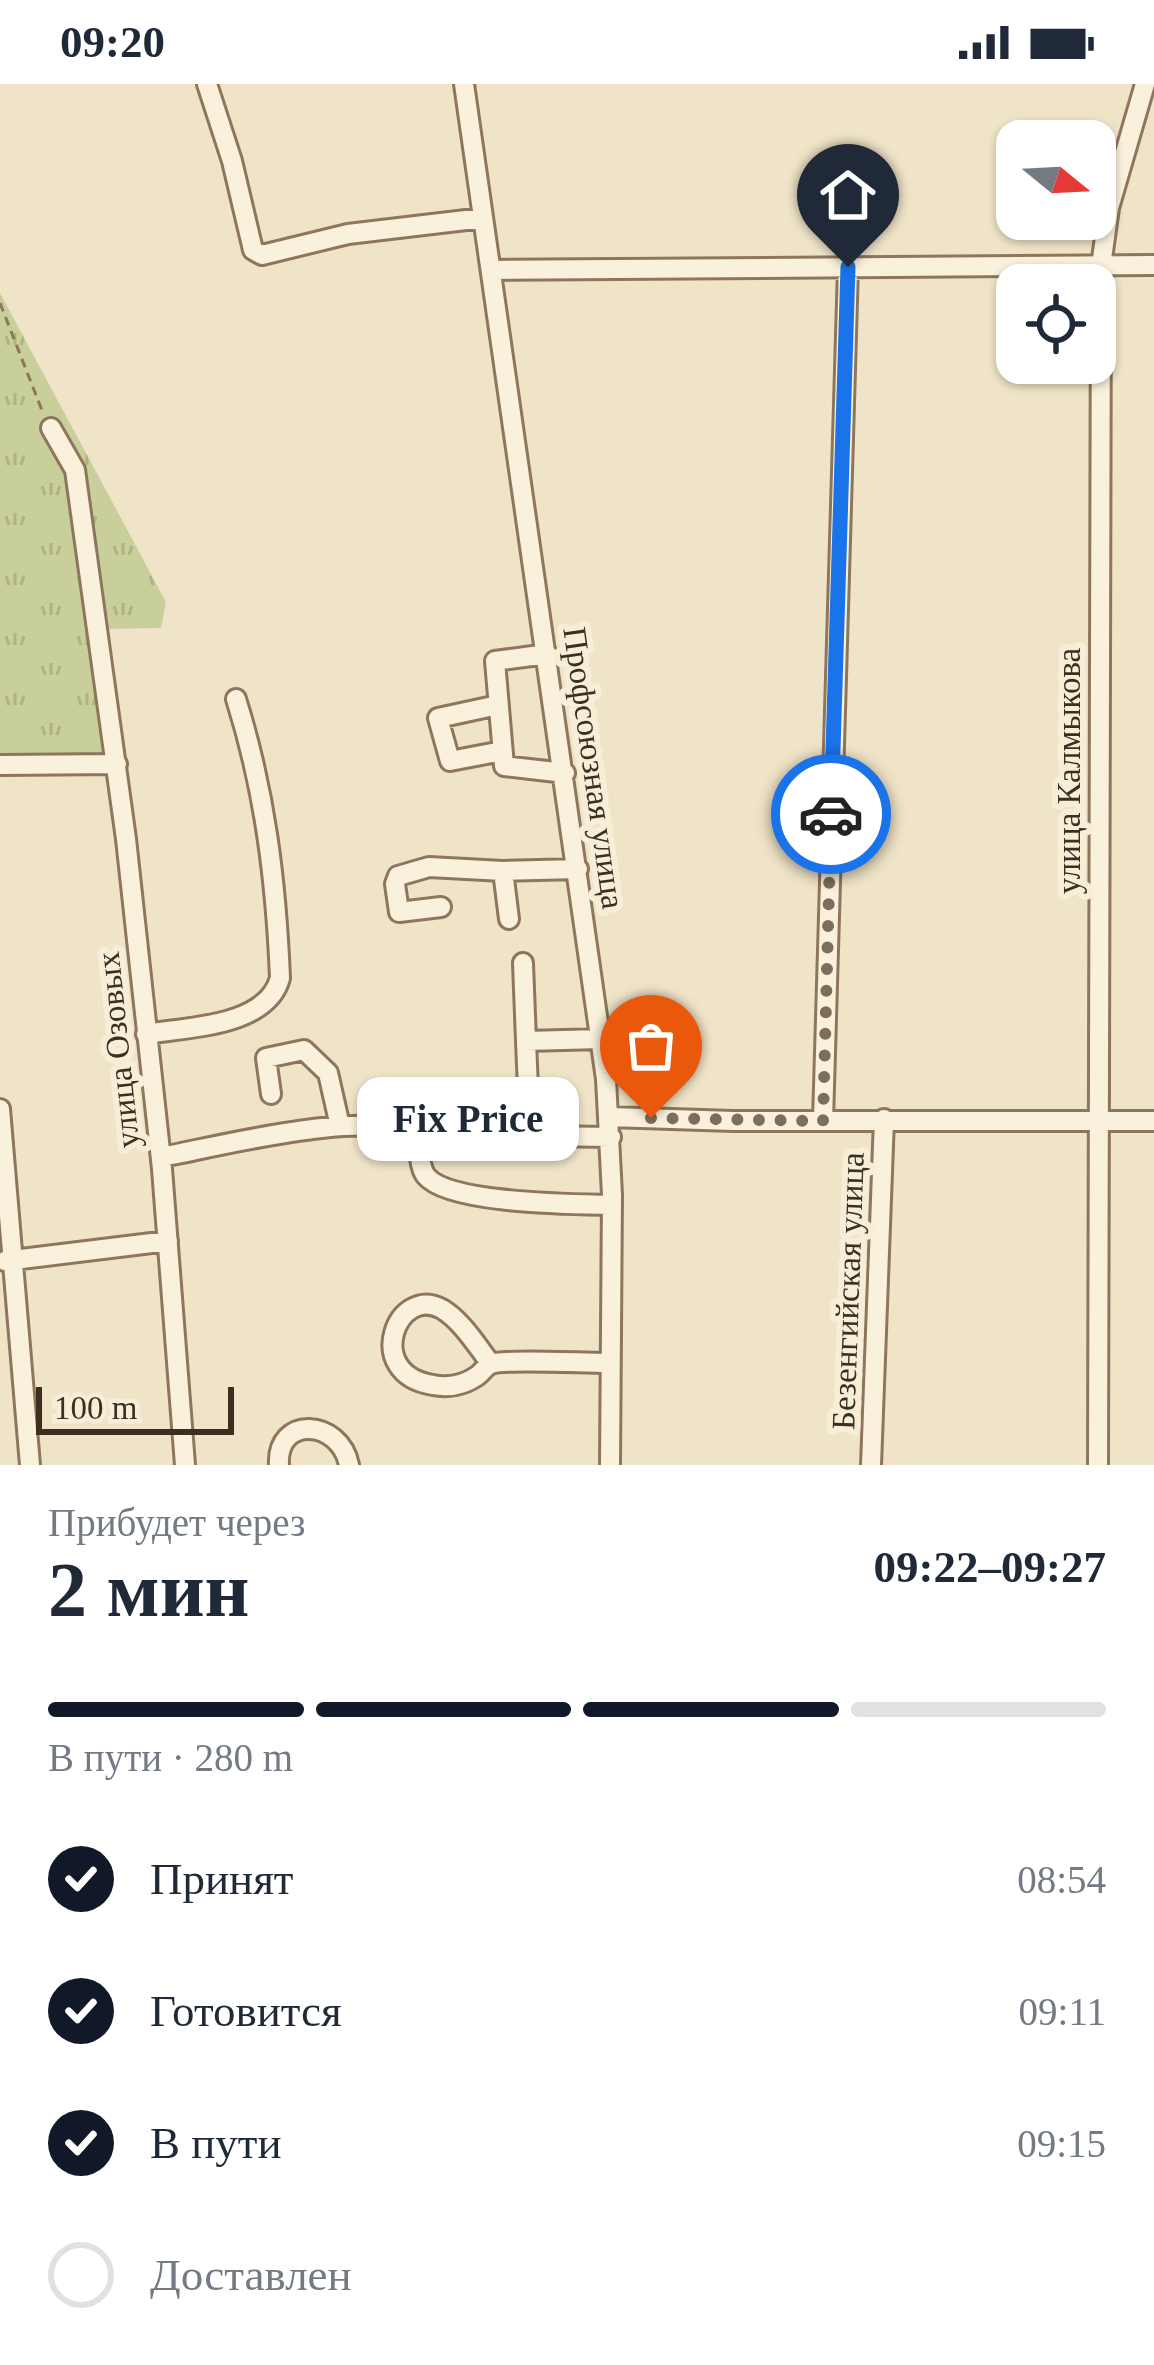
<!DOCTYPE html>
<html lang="ru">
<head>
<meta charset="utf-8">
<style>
  :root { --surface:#fff; --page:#f6f6f7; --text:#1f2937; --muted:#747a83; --line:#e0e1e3; --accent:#111827 }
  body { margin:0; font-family:Georgia,serif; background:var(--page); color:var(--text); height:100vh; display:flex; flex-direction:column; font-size:45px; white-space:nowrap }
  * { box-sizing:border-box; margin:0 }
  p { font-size:39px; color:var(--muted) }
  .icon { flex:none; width:66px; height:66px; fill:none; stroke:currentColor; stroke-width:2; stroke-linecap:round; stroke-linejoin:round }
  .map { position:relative; height:1381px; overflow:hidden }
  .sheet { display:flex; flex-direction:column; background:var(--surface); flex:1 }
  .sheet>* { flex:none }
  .needle { width:78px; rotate:108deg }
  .fabs { position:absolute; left:996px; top:36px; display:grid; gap:24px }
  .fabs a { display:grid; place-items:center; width:120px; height:120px; border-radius:24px; background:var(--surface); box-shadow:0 3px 9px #0004; font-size:60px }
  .scale { position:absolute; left:36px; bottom:30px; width:198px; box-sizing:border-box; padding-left:12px; border:6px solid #3d2e20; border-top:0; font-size:33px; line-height:42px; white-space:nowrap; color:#3d2e20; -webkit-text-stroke:9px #f7eed8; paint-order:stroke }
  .pin { position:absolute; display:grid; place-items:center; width:102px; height:102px; color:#fff; margin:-123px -51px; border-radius:50% 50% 50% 0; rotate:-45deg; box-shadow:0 0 12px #0007 }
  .pin .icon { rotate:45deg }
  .courier { position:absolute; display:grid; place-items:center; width:120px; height:120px; margin:-60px; border:9px solid #1a73e8; border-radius:50%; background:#fff; color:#222; box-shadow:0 3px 15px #0007 }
  .bubble { position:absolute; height:84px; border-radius:24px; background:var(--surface); box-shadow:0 3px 9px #0004; font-size:39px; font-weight:700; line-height:84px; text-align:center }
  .overview em { font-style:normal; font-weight:700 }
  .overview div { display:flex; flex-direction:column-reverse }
  .overview { display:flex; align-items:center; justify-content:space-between; height:204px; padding:0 48px }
  h1 { font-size:78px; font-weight:700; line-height:90px }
  .bar { display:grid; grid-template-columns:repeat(4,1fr); gap:18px 12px; align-content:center; height:144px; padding:0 48px }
  .bar i { height:15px; border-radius:9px; background:var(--line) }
  .bar .on { background:var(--accent) }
  .bar p { grid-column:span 4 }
  ol { padding:0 48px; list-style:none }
  li { display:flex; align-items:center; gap:36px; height:132px }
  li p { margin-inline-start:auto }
  li .icon { padding:12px; border-radius:50%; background:var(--accent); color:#fff; stroke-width:4 }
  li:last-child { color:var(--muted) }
  li i { width:66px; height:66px; border:6px solid var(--line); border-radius:50% }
  .status { display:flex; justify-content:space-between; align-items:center; height:84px; padding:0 60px; background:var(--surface); direction:ltr }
  .status svg { height:33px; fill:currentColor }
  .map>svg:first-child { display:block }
  .grass { fill:url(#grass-tufts) }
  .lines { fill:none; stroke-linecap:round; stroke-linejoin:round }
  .minor-casing { stroke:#8d765c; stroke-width:24 }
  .path { stroke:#8d765c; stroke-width:3; stroke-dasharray:9 6; stroke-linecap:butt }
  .minor { stroke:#faf1dc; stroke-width:18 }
  .done { stroke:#7c6e5b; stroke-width:12; stroke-dasharray:0 21.6 }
  .route { stroke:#1a73e8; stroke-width:15 }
  .labels { text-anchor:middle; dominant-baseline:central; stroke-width:12; stroke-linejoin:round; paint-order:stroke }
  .street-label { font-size:33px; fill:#3d2e20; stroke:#f7eed8 }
</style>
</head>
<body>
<div class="status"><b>09:20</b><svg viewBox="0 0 49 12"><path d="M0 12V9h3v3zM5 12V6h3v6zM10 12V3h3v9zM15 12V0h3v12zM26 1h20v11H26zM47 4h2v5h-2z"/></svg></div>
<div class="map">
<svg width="1154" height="1381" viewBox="0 0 1154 1381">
  <defs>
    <pattern id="grass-tufts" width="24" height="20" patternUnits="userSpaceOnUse" patternTransform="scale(3)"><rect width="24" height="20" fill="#c9cf9b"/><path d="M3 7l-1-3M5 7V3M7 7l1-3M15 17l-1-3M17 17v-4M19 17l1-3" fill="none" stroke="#aeb285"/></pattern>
  </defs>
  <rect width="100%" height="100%" fill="#f0e4c8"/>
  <!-- grass -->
  <path class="grass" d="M0 209 166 518 161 544 100 545 117 680 0 681Z"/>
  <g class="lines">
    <!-- minor casing -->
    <g class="minor-casing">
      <path id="minor" d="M207 0 232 77 253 166 262 171 348 150 483 134
        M464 0 606 995 612 1111 610 1381
        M491 186 1154 181
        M51 344 75 386 126 755 162 1085 185 1381
        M547 570 495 577 504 682 565 689
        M498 621 438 634 450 677 502 667
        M0 681 117 680
        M441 823 399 828 395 800 398 792 429 783 503 787
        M509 835 503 787 578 785
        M523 879 526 957
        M146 950C187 943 267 943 280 894 276 797 265 707 236 615
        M271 1010 266 974 304 966 328 989 340 1042
        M0 1025 30 1381
        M610 1033 733 1037H1154
        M823 1037 848 183
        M484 1051 611 1053
        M530 1052 526 957 601 955
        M161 1073C213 1064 379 1020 417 1055 420 1066 419 1083 426 1092 449 1120 574 1120 612 1121
        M5 1177 168 1157
        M491 1280C477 1262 462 1237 442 1225 397 1200 362 1290 433 1301 448 1304 464 1301 477 1292 482 1289 485 1282 491 1280 502 1275 591 1279 610 1279
        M279 1381C276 1331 340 1335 349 1381
        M871 1381 884 1035
        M1098 1381 1101 182 1109 124 1145 0"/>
    </g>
    <!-- path -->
    <path class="path" d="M0 219 43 329"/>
    <!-- minor -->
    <use href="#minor" class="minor"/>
  </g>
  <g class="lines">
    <!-- done -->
    <path class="done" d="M651 1034 823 1037 831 730"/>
    <!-- route -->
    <path class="route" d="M831 730 848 183"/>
  </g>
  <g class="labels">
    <!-- street labels -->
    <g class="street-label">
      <text transform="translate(594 684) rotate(82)">Профсоюзная улица</text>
      <text transform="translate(1069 687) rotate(-90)">улица Калмыкова</text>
      <text transform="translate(118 966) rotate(-96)">улица Озовых</text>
      <text transform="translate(848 1207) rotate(-88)">Безенгийская улица</text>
    </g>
  </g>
</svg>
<div class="fabs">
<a><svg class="needle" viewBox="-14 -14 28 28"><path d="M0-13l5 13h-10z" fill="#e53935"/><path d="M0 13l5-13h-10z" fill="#747a83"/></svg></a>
<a><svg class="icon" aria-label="locate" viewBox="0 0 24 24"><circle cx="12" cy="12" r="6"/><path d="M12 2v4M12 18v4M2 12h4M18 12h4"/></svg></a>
</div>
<div class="scale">100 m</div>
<div class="pin" style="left:651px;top:1034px;background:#ea580c"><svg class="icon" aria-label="bag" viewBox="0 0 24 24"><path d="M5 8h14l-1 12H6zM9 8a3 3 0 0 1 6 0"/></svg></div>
<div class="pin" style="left:848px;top:183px;background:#1f2937"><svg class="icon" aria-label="home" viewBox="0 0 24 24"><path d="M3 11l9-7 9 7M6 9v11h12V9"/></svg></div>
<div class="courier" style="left:831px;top:730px"><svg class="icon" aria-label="car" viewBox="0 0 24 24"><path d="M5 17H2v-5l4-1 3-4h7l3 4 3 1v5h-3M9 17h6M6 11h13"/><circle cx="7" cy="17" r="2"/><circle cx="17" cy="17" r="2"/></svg></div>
<div class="bubble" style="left:357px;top:993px;width:222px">Fix Price</div>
</div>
<section class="sheet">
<div class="overview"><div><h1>2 мин</h1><p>Прибудет через</p></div><em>09:22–09:27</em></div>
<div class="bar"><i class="on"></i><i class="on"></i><i class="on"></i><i></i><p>В пути · 280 m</p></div>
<ol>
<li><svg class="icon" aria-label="check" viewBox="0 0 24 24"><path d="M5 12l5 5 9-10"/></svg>Принят<p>08:54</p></li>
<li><svg class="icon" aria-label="check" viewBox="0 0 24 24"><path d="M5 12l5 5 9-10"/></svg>Готовится<p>09:11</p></li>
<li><svg class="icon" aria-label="check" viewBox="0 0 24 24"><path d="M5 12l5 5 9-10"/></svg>В пути<p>09:15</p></li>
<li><i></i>Доставлен</li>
</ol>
</section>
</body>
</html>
